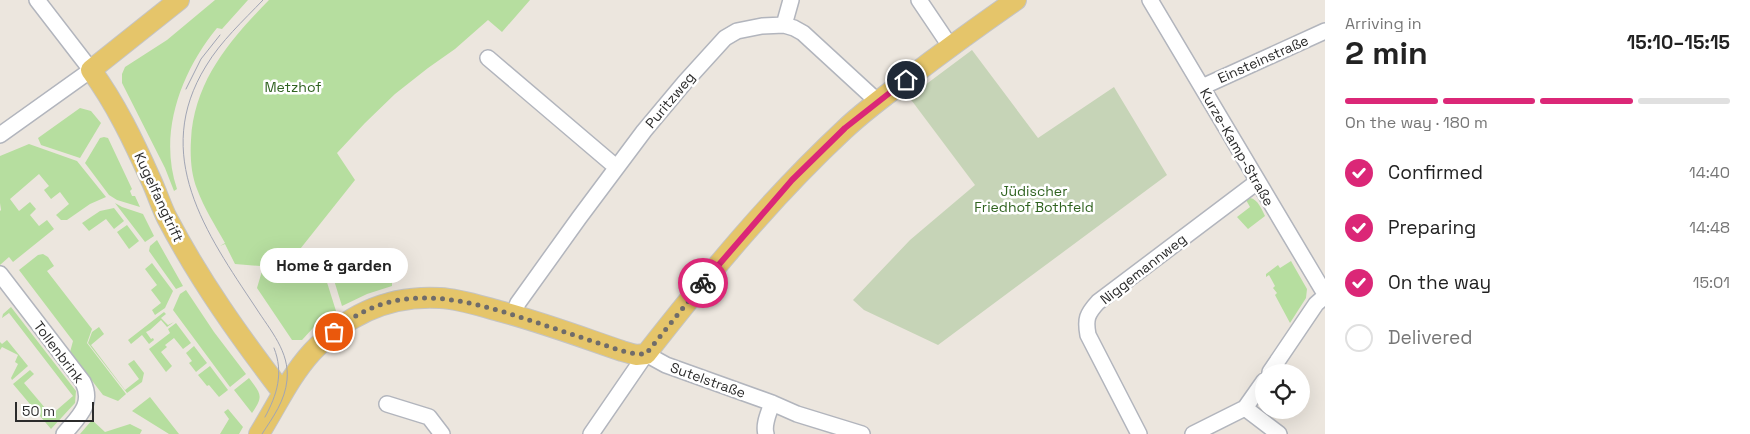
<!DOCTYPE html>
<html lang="en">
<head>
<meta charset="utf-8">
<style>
  :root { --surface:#fff; --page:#f2f2f2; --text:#222; --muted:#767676; --line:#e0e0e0; --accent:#db2777 }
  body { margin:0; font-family:"Space Grotesk",sans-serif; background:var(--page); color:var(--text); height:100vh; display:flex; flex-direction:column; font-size:19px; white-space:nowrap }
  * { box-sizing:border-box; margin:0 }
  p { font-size:16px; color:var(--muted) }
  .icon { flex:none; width:28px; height:28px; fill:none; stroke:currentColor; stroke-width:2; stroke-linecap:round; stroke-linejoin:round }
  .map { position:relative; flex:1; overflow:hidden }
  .side { display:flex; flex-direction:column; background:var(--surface); width:425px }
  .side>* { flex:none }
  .fabs { position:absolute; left:1255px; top:364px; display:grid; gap:10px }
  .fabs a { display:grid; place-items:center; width:55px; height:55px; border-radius:50%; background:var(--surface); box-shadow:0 5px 20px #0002; font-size:25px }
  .scale { position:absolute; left:15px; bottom:12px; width:79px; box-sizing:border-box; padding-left:5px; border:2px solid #2b2b2b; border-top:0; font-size:14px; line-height:18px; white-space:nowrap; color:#2b2b2b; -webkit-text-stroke:4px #fff; paint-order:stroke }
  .pin { position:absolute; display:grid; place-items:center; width:42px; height:42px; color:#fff; margin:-21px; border:2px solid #fff; border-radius:50%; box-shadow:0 1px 5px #0007 }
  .courier { position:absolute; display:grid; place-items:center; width:50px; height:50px; margin:-25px; border:4px solid #db2777; border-radius:50%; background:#fff; color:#222; box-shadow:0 1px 6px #0007 }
  .bubble { position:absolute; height:35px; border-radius:18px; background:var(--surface); box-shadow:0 5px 20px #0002; font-size:16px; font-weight:700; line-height:35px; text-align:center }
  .summary em { font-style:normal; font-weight:700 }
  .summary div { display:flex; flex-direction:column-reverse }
  .summary { display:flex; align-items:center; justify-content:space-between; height:85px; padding:0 20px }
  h1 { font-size:32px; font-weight:700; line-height:38px }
  .bar { display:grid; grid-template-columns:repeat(4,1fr); gap:8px 5px; align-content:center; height:60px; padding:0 20px }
  .bar i { height:6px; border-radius:4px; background:var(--line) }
  .bar .selected { background:var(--accent) }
  .bar p { grid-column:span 4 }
  ol { padding:0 20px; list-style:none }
  li { display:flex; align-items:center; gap:15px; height:55px }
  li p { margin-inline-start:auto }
  li .icon { padding:5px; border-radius:50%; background:var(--accent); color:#fff; stroke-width:4 }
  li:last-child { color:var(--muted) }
  li i { width:28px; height:28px; border:2px solid var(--line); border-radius:50% }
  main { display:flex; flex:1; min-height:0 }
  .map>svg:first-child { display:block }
  .green { fill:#b6de9f }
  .cemetery { fill:#c6d4b7 }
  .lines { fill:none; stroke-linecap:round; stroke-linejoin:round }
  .minor-casing { stroke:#b2b5bd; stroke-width:18 }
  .major-casing { stroke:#c4c4c4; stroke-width:22 }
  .minor { stroke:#fff; stroke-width:15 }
  .major { stroke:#e5c56a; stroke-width:20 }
  .tram { stroke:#a1a5b4; stroke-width:1 }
  .done { stroke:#6f6c6a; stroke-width:5; stroke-dasharray:0 9 }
  .route { stroke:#db2777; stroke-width:6 }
  .labels { text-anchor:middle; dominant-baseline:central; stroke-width:5; stroke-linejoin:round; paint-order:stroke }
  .street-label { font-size:14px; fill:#2b2b2b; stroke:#fff }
  .park-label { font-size:14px; fill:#306320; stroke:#fff }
</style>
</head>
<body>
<main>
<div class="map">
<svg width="1325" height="434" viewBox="0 0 1325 434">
  <rect width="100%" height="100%" fill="#ece6de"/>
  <!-- green -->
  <path class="green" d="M215 0H248L222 29 217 28C181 72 158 133 177 189L174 191 165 168 122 83V74L125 67 167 40Z
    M269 0H530L502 32 488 20 455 49 428 68 395 94 365 123 337 153 355 180 285 268 235 264 225 244 220 246 225 243C215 225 204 208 197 189 191 174 190 156 191 140 194 81 230 40 269 0Z
    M80 108 91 111 101 123 80 158 41 145 38 138Z
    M104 137 108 138 132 189 130 191 132 196H135L140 207 117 200 109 195 85 163 100 138Z
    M29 144 77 161 106 197 90 204 67 220H61L56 215 69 204 60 192 51 199 44 190 49 186 39 174 10 199 19 211 30 202 36 209 30 215 39 226 47 220 54 229 13 262 9 257 0 265V211L1 210 0 203V156Z
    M1250 198C1258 199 1262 210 1265 216L1248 229 1237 217 1250 207 1246 200Z
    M115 203 122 207 143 214 154 236 145 242Z
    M114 208 124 221 114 229 106 219 89 231 82 223 100 211Z
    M127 225 139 241 129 249 117 232Z
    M157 240 183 286 176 289 149 251 150 246Z
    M43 254 48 257 54 266 47 271 92 329 87 343 126 394 118 401 103 395 70 352 73 341 19 270 38 255Z
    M1291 261 1307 289 1306 298 1290 323 1275 295 1277 293 1273 288 1275 286 1269 275 1266 277V274L1278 265 1280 268Z
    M152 263 173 291 165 308 155 315 152 310 161 303 151 290 157 285 145 269Z
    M262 271 325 276 336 311 313 328 302 340H292L257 288Z
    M333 277 392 282V286L367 294 342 306Z
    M186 290 214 332 246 374 230 387 173 310 180 294Z
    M11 307 76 391 75 403 51 429 13 384 30 370 34 374 24 383 51 415 73 396 9 313 2 318 3 314Z
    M164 312 166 314 161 318 168 325 174 322 167 327 161 320 150 330 146 332 151 339 153 338 154 340 149 344 142 335 131 344 128 340Z
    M176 323 191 343 183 349 174 338 165 345 167 347 161 352 172 366 166 372 149 349 170 333 168 329Z
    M99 327 104 334 91 345 125 390 139 379 128 364 134 360 144 373 142 382 127 393 88 343 92 332Z
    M7 340 28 366 12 380 11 378 18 364 15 362 18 355 2 347 0 350V342L2 344Z
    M194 346 207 363 196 372 189 363 192 361 186 353Z
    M210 366 228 390 219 397 209 385 207 386 198 375Z
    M249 378C261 394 264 396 252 413L234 390Z
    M150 397 179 434H169L132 411Z
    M228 409 243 427 239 434H220L229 419 224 412Z
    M92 420 105 432 130 424 142 430 140 434H80Z"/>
  <!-- cemetery -->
  <path class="cemetery" d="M972 50 1038 138 1114 87 1167 175 938 345 864 310 853 300 910 240 975 185 909 97Z"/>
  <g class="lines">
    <!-- minor casing -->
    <g class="minor-casing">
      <path id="minor" d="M919 0 950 46
        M1150 0 1325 294
        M784 25 791 0
        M488 58 616 167
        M1202 87 1325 31
        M0 135 91 70 37 0
        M0 274 83 382C94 405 78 417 64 434
        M513 315 518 303 579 218 644 131 685 82 725 38 737 31 762 26 784 25 794 28 803 33 877 101
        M1270 372 1316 304 1325 296
        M387 404 429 417 442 434
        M1245 408 1279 434
        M591 434 646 354 666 365 772 403 797 414 862 434
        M766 434C763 424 769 413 772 403
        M1139 434 1088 335C1085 319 1087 314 1098 302L1257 182
        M1193 434 1245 408 1264 381"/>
    </g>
    <!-- major casing -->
    <g class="major-casing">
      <path id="major" d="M179 0 91 70C116 104 134 142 151 180 157 193 161 206 167 218 200 281 240 337 283 393
        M259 434C276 407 290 376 312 352 347 314 389 295 440 298 460 299 480 306 499 311 541 322 581 337 622 351L636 355 646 354C708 275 771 198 844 130 864 111 887 94 909 78 944 51 980 25 1016 0"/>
    </g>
    <!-- minor -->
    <use href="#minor" class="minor"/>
    <!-- major -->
    <use href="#major" class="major"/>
    <!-- tram -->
    <path class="tram" d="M186 89 201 59 220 35
      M265 417C277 395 284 373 274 348
      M262 434C273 417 285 401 287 380 290 352 270 330 256 308 206 233 151 155 206 66 221 41 243 21 263 0"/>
  </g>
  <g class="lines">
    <!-- done -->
    <path class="done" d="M334 332C394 279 463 298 532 321 562 331 592 341 622 351L636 354H646L703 283"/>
    <!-- route -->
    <path class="route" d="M703 283 792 180 845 128 906 80"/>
  </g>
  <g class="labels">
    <!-- street labels -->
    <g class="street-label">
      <text transform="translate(1263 59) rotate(-24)">Einsteinstraße</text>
      <text transform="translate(670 100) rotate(-50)">Puritzweg</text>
      <text transform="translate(1237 147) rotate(60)">Kurze-Kamp-Straße</text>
      <text transform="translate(159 197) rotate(65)">Kugelfangtrift</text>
      <text transform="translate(1143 269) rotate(-38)">Niggemannweg</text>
      <text transform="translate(59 352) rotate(53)">Tollenbrink</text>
      <text transform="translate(708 380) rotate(20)">Sutelstraße</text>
    </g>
    <!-- park labels -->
    <g class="park-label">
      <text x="293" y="87">Metzhof</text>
      <text x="1034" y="191">Jüdischer<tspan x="1034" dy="16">Friedhof Bothfeld</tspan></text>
    </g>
  </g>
</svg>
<div class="fabs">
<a><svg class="icon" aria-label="locate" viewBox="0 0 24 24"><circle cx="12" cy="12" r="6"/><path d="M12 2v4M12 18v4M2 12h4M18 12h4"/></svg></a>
</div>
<div class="scale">50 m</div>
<div class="pin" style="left:334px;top:332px;background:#ea580c"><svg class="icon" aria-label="bag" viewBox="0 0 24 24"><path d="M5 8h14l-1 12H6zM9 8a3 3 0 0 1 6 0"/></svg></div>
<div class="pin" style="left:906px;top:80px;background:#1f2937"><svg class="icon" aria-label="home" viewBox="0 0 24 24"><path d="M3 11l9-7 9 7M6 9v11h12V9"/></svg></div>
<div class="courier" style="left:703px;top:283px"><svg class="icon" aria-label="bike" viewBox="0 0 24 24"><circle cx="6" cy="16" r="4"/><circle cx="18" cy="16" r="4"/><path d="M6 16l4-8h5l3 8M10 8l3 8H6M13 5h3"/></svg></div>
<div class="bubble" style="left:260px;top:248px;width:148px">Home &amp; garden</div>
</div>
<section class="side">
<div class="summary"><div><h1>2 min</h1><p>Arriving in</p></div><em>15:10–15:15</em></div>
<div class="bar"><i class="selected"></i><i class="selected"></i><i class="selected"></i><i></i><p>On the way · 180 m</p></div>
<ol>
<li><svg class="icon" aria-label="check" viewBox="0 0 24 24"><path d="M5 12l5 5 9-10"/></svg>Confirmed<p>14:40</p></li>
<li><svg class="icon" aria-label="check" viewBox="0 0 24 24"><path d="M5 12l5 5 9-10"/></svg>Preparing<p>14:48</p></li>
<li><svg class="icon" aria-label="check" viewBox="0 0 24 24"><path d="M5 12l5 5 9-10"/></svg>On the way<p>15:01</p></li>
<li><i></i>Delivered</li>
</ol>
</section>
</main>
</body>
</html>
